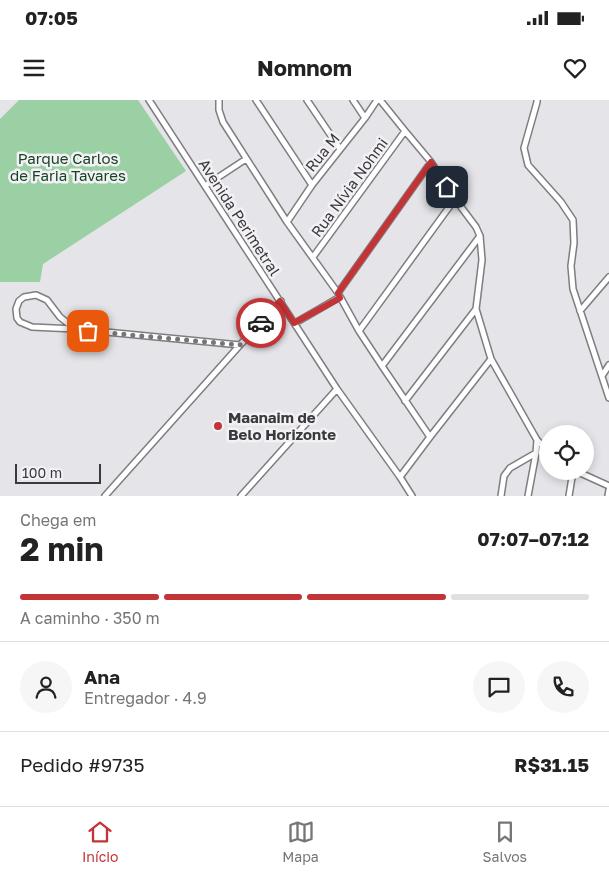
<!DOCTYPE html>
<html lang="pt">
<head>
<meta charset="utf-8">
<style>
  :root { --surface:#fff; --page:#f6f6f6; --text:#222; --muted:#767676; --line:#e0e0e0; --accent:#c33436 }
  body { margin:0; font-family:"Golos Text",sans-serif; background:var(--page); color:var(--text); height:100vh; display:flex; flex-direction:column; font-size:19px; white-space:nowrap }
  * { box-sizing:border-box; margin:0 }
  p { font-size:16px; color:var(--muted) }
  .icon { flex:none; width:28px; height:28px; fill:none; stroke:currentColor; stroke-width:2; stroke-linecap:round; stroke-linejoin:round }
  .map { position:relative; height:396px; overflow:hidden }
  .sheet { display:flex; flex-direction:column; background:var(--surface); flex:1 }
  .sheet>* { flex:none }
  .fabs { position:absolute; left:539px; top:325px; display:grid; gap:10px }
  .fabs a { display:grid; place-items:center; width:55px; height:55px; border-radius:50%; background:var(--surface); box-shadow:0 2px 8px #0003; font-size:25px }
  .scale { position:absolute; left:15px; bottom:12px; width:86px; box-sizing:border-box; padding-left:5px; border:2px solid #3a393b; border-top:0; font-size:14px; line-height:18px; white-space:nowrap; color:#3a393b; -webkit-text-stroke:4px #f3f1f5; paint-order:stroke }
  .pin { position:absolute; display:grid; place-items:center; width:42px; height:42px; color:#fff; margin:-21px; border-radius:10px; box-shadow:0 2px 8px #0006 }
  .courier { position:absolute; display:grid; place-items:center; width:50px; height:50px; margin:-25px; border:4px solid #c33436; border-radius:50%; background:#fff; color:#222; box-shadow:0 1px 6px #0007 }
  .summary em { font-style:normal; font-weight:700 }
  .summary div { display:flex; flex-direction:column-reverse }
  .summary { display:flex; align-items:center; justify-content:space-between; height:85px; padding:0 20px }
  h1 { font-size:32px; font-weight:700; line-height:38px }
  .bar { display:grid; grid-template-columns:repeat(4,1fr); gap:8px 5px; align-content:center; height:60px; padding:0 20px }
  .bar i { height:6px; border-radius:4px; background:var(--line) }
  .bar .current { background:var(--accent) }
  .bar p { grid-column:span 4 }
  .line { display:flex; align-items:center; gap:12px; padding:0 20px; border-top:1px solid var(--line) }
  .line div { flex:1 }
  .round { display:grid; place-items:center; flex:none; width:52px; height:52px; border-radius:26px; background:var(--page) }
  .status { display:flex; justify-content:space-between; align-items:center; height:35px; padding:0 25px; background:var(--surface); direction:ltr }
  .status svg { height:14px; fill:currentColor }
  header { display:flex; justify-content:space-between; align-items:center; height:65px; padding:0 20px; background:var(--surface); font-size:22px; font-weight:700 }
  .tab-bar { display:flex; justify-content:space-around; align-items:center; height:70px; border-top:1px solid var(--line); background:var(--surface); font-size:14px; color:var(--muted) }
  .tab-bar a { display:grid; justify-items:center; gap:2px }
  .tab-bar .current { color:var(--accent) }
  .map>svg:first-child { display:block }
  .green { fill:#9ad0a3 }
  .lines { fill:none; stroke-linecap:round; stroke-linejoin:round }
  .street-casing { stroke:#7e7d80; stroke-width:8 }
  .street { stroke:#fff; stroke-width:5 }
  .done { stroke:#767578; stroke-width:5; stroke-dasharray:0 9 }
  .route { stroke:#c33436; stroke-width:6 }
  .poi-dot { fill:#c33436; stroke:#f3f1f5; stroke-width:2 }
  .labels { text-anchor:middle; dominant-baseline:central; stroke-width:5; stroke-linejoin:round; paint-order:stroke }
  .street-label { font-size:15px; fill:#3a393b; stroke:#f3f1f5 }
  .park-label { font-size:15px; fill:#154422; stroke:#f3f1f5 }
  .poi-label { font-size:15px; font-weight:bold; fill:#3a393b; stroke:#f3f1f5; text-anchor:start }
</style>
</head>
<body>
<div class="status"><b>07:05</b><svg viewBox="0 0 49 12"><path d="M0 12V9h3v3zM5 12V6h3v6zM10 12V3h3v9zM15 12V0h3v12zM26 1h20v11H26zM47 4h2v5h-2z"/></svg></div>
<header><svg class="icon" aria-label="menu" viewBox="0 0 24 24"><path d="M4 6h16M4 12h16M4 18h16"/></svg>Nomnom<svg class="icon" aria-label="heart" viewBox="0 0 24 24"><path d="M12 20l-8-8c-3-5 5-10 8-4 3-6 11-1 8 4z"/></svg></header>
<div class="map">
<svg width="609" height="396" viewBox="0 0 609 396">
  <rect width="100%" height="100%" fill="#e5e4e8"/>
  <!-- green -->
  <path class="green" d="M19 0H138L186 71 43 164 40 182H0V19Z"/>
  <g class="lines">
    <!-- street casing -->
    <g class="street-casing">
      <path id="street" d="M149 0 337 289 400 377 412 396
        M219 0V10L223 22 287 122 338 193 359 231 382 266 430 337
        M256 0 312 85
        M307 0 340 49
        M353 0 365 18
        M380 0 405 31 431 62 455 99 476 127 480 136 482 160 476 209 491 259 537 340 548 351
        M537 0V2L524 48 528 65 561 102 573 120 574 143 571 166 573 189 609 298
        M205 86 246 59
        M287 122 312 85 365 18 377 0
        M313 157 405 31
        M338 193 431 62
        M580 211 609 177
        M295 223 340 197
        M75 229 60 217 47 200 36 195 24 197 19 201 16 209 17 218 20 222 32 227 75 229 240 245
        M359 231 455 99
        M382 266 480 136
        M602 276 609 265
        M405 301 476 209
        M576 371 609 386
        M400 377 430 337 491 259
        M105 396 240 245 281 201
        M241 396 337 289
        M501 396 504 376 510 368 536 353
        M528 396 536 353 537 340
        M569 396 573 371
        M608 396 609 390"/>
    </g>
    <!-- street -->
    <use href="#street" class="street"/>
  </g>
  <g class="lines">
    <!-- done -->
    <path class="done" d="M88 231 240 245 261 223"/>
    <!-- route -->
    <path class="route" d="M261 223 280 201 294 223 340 198 338 193 431 62 447 87"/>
  </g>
  <!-- markers -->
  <circle class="poi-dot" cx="218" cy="326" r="5"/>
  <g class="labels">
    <!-- street labels -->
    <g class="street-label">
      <text transform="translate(322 52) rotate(-51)">Rua M</text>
      <text transform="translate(349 87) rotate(-54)">Rua Nívia Nohmi</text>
      <text transform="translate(240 117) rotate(57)">Avenida Perimetral</text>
    </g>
    <!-- park labels -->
    <g class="park-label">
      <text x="68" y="58">Parque Carlos<tspan x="68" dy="17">de Faria Tavares</tspan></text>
    </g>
    <!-- poi labels -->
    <g class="poi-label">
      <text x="228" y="317">Maanaim de<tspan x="228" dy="17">Belo Horizonte</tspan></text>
    </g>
  </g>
</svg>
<div class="fabs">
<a><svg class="icon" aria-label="locate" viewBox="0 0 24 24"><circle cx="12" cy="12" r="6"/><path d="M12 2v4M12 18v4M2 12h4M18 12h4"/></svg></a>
</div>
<div class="scale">100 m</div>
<div class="pin" style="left:88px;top:231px;background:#ea580c"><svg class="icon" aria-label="bag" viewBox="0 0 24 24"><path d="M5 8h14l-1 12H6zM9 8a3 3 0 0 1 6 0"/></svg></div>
<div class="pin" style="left:447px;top:87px;background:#1f2937"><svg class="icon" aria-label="home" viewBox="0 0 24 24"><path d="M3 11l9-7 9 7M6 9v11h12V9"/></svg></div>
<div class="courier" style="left:261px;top:223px"><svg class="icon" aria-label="car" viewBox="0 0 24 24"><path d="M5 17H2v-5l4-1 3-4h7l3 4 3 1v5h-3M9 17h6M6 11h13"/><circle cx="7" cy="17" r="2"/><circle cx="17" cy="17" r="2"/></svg></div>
</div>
<section class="sheet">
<div class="summary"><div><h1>2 min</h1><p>Chega em</p></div><em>07:07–07:12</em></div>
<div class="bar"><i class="current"></i><i class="current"></i><i class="current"></i><i></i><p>A caminho · 350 m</p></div>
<div class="line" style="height:90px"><a class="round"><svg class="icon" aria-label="person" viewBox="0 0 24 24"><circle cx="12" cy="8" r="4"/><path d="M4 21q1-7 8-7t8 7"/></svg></a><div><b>Ana</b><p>Entregador · 4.9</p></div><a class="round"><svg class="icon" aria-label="chat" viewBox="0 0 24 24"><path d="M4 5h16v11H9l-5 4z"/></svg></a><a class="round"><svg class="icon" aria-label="phone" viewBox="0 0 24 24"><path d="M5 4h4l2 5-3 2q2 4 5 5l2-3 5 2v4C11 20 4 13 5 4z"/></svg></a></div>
<div class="line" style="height:65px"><div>Pedido #9735</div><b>R$31.15</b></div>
</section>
<nav class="tab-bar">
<a class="current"><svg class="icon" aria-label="home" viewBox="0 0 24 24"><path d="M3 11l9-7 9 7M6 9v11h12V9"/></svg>Início</a>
<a><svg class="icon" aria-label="map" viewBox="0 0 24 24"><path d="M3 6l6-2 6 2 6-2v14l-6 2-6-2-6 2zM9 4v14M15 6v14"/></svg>Mapa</a>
<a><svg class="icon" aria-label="saved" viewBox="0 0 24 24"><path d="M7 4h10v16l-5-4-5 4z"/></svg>Salvos</a>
</nav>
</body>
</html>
